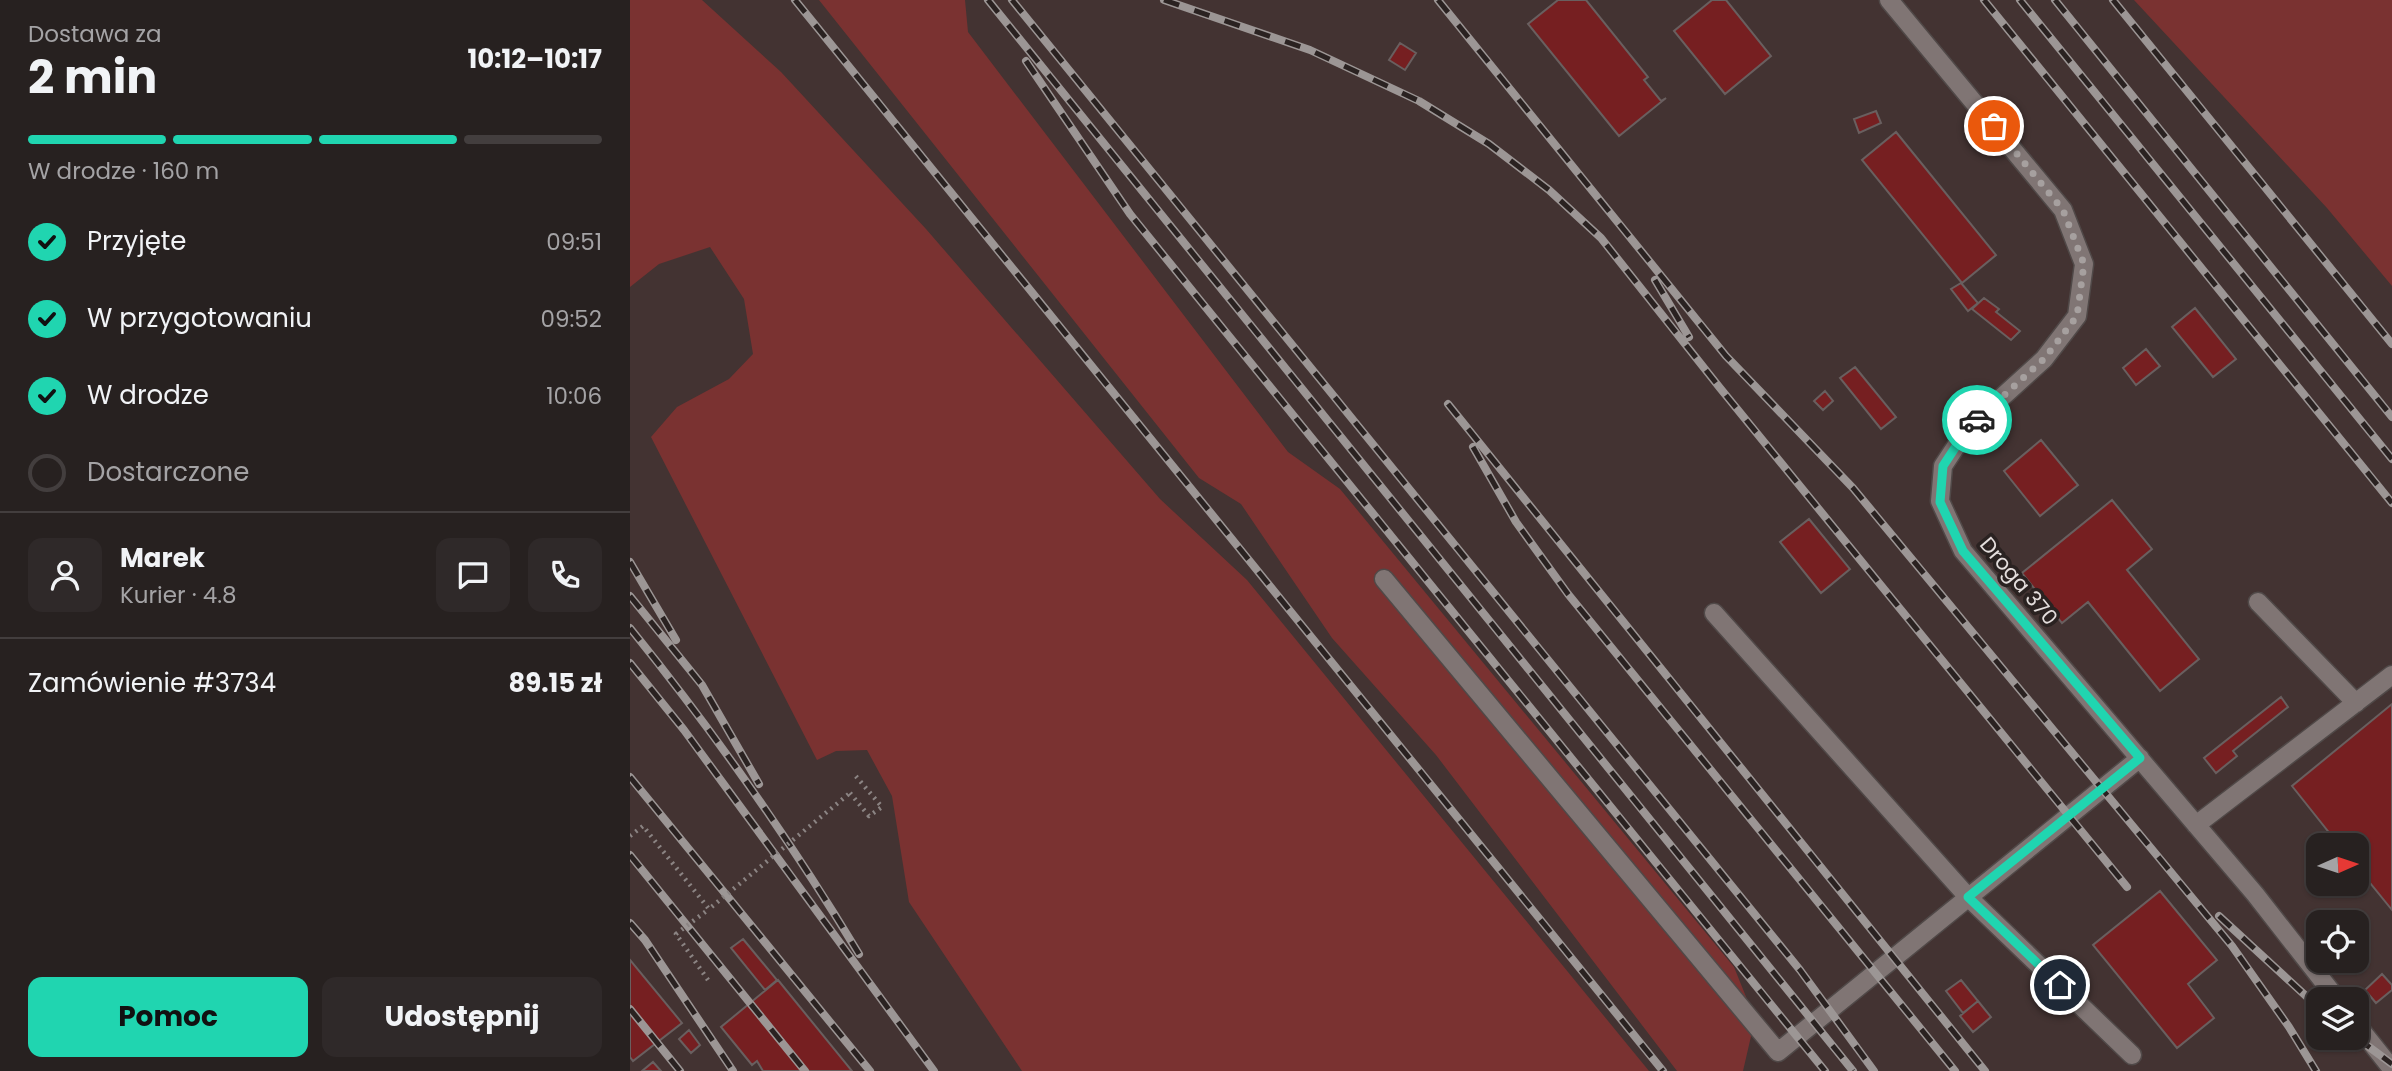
<!DOCTYPE html>
<html lang="pl">
<head>
<meta charset="utf-8">
<style>
  :root { --surface:#272120; --page:#2f2929; --text:#f1f3f6; --muted:#a4a3a5; --line:#433e3e; --accent:#20d5b0 }
  body { margin:0; font-family:Poppins,sans-serif; background:var(--page); color:var(--text); height:100vh; display:flex; flex-direction:column; font-size:26px; white-space:nowrap }
  * { box-sizing:border-box; margin:0 }
  p { font-size:23px; color:var(--muted) }
  .icon { flex:none; width:38px; height:38px; fill:none; stroke:currentColor; stroke-width:2; stroke-linecap:round; stroke-linejoin:round }
  .map { position:relative; flex:1; overflow:hidden }
  .sheet { display:flex; flex-direction:column; background:var(--surface); width:630px }
  .sheet>* { flex:none }
  .needle { width:46px; rotate:87deg }
  .buttons { position:absolute; left:1676px; top:833px; display:grid; gap:14px }
  .buttons a { display:grid; place-items:center; width:63px; height:63px; border-radius:14px; background:var(--surface); box-shadow:0 2px 5px #0004,0 0 0 2px var(--line); font-size:35px }
  .pin { position:absolute; display:grid; place-items:center; width:60px; height:60px; color:#fff; margin:-30px; border:4px solid #fff; border-radius:50%; box-shadow:0 2px 7px #0007 }
  .courier { position:absolute; display:grid; place-items:center; width:70px; height:70px; margin:-35px; border:5px solid #20d5b0; border-radius:50%; background:#fff; color:#222; box-shadow:0 2px 9px #0007 }
  .overview em { font-style:normal; font-weight:700 }
  .overview div { display:flex; flex-direction:column-reverse }
  .overview { display:flex; align-items:center; justify-content:space-between; height:119px; padding:0 28px }
  h1 { font-size:46px; font-weight:700; line-height:52px }
  .bar { display:grid; grid-template-columns:repeat(4,1fr); gap:10px 7px; align-content:center; height:84px; padding:0 28px }
  .bar i { height:9px; border-radius:5px; background:var(--line) }
  .bar .current { background:var(--accent) }
  .bar p { grid-column:span 4 }
  .line { display:flex; align-items:center; gap:18px; padding:0 28px; border-top:2px solid var(--line) }
  .line div { flex:1 }
  .round { display:grid; place-items:center; flex:none; width:74px; height:74px; border-radius:14px; background:var(--page) }
  ol { padding:0 28px; list-style:none }
  li { display:flex; align-items:center; gap:21px; height:77px }
  li p { margin-inline-start:auto }
  li .icon { padding:7px; border-radius:50%; background:var(--accent); color:#111; stroke-width:4 }
  li:last-child { color:var(--muted) }
  li i { width:38px; height:38px; border:4px solid var(--line); border-radius:50% }
  .primary-button { display:flex; gap:14px; margin-top:auto; padding:14px 28px }
  .primary-button a { flex:1; height:80px; border-radius:14px; background:var(--accent); color:#111; font-size:28px; font-weight:700; line-height:80px; text-align:center }
  .primary-button a+a { background:var(--page); color:var(--text) }
  main { display:flex; flex:1; min-height:0 }
  .map>svg:first-child { display:block }
  .built { fill:#433332; fill-rule:evenodd }
  .green { fill:#7a3231 }
  .building { fill:#761f21; stroke:#695f5f; stroke-width:2 }
  .lines { fill:none; stroke-linecap:round; stroke-linejoin:round }
  .lane-casing { stroke:#504948; stroke-width:21 }
  .path { stroke:#8b8483; stroke-width:4.5; stroke-dasharray:2 5; stroke-linecap:butt }
  .lane { stroke:#807574; stroke-width:18 }
  .rail-casing { stroke:#9c9695; stroke-width:8 }
  .rail { stroke:#2a2221; stroke-width:5; stroke-dasharray:16; stroke-linecap:butt }
  .path-bridge { stroke:#8b8483; stroke-width:4.5; stroke-dasharray:2 5; stroke-linecap:butt }
  .done { stroke:#a6a09f; stroke-width:7; stroke-dasharray:0 12.6 }
  .route { stroke:#20d5b0; stroke-width:9 }
  .labels { text-anchor:middle; dominant-baseline:central; stroke-width:7; stroke-linejoin:round; paint-order:stroke }
  .street-label { font-size:21px; fill:#e4dedd; stroke:#2a2221 }
</style>
</head>
<body>
<main>
<section class="sheet">
<div class="overview"><div><h1>2 min</h1><p>Dostawa za</p></div><em>10:12–10:17</em></div>
<div class="bar"><i class="current"></i><i class="current"></i><i class="current"></i><i></i><p>W drodze · 160 m</p></div>
<ol>
<li><svg class="icon" aria-label="check" viewBox="0 0 24 24"><path d="M5 12l5 5 9-10"/></svg>Przyjęte<p>09:51</p></li>
<li><svg class="icon" aria-label="check" viewBox="0 0 24 24"><path d="M5 12l5 5 9-10"/></svg>W przygotowaniu<p>09:52</p></li>
<li><svg class="icon" aria-label="check" viewBox="0 0 24 24"><path d="M5 12l5 5 9-10"/></svg>W drodze<p>10:06</p></li>
<li><i></i>Dostarczone</li>
</ol>
<div class="line" style="height:126px"><a class="round"><svg class="icon" aria-label="person" viewBox="0 0 24 24"><circle cx="12" cy="8" r="4"/><path d="M4 21q1-7 8-7t8 7"/></svg></a><div><b>Marek</b><p>Kurier · 4.8</p></div><a class="round"><svg class="icon" aria-label="chat" viewBox="0 0 24 24"><path d="M4 5h16v11H9l-5 4z"/></svg></a><a class="round"><svg class="icon" aria-label="phone" viewBox="0 0 24 24"><path d="M5 4h4l2 5-3 2q2 4 5 5l2-3 5 2v4C11 20 4 13 5 4z"/></svg></a></div>
<div class="line" style="height:91px"><div>Zamówienie #3734</div><b>89.15 zł</b></div>
<div class="primary-button"><a>Pomoc</a><a>Udostępnij</a></div>
</section>
<div class="map">
<svg width="1762" height="1071" viewBox="0 0 1762 1071">
  <rect width="100%" height="100%" fill="#342c2b"/>
  <!-- built -->
  <path class="built" d="M0 0H1762V1071H0ZM1689 845H1727V884H1689ZM1689 922H1727V961H1689ZM1689 999H1727V1038H1689Z"/>
  <!-- green -->
  <path class="green" d="M0 0H72L151 72 296 229 530 499 617 580 1019 1071H392L279 902 262 796 237 750 206 751 187 760 21 437 47 407 99 379 123 354 114 299 80 247 29 264 0 287Z
    M189 0H335L338 32 658 452 710 489 1104 967 1125 1019 1113 1071H1047L806 755 702 638 611 504 569 478Z
    M1504 0H1762V286L1697 208Z"/>
  <!-- building -->
  <path class="building" d="M928 0H956L1018 77 1014 80 1031 101 1036 98 989 136 898 24Z
    M1096 0 1141 56 1095 94 1044 31 1082 0Z
    M770 43 786 53 775 70 759 60Z
    M1246 111 1251 123 1229 133 1224 119Z
    M1266 132 1366 255 1332 283 1232 160Z
    M1331 283 1348 303 1338 311 1321 289Z
    M1354 298 1369 309 1366 312 1390 331 1381 340 1342 309Z
    M1565 308 1606 359 1583 377 1542 327Z
    M1516 349 1530 366 1506 385 1493 368Z
    M1225 367 1266 417 1251 429 1210 378Z
    M1195 391 1203 401 1193 410 1184 401Z
    M1411 440 1448 485 1410 516 1374 471Z
    M1482 500 1522 549 1497 570 1569 659 1530 691 1458 602 1432 623 1392 573Z
    M1179 519 1220 569 1191 593 1150 542Z
    M1651 697 1658 707 1603 751 1607 756 1586 773 1574 758Z
    M1762 704V910L1727 867V845H1709L1662 786Z
    M1530 891 1587 960 1558 984 1584 1018 1547 1048 1463 945Z
    M113 939 147 980 135 990 101 948Z
    M0 960 52 1023 3 1061 0 1057Z
    M1752 974 1762 985V990L1746 1003 1735 990Z
    M148 980 222 1071H133L127 1061 122 1065 91 1027Z
    M1331 980 1348 1001 1333 1013 1316 991Z
    M1348 1001 1361 1017 1343 1032 1330 1016Z
    M59 1030 70 1045 61 1053 49 1039Z
    M23 1062 31 1071H12Z"/>
  <g class="lines">
    <!-- lane casing -->
    <g class="lane-casing">
      <path id="lane" d="M1259 0 1433 210 1454 264 1447 316 1414 359 1338 428 1313 466 1310 501 1333 551 1625 894 1707 999
        M754 579 1148 1052 1510 758
        M1628 602 1726 703
        M1084 613 1338 897 1502 1055
        M1566 825 1762 675
        M1727 1025 1762 1069"/>
    </g>
    <!-- path -->
    <path class="path" d="M220 793 239 816 252 807 224 774"/>
    <!-- lane -->
    <use href="#lane" class="lane"/>
    <!-- rail casing -->
    <g class="rail-casing">
      <path id="rail" d="M165 0 1033 1071
        M358 0 1223 1071
        M382 0 1170 970 1244 1071
        M534 0 680 50 789 101 859 144 919 190 971 238 1090 388 1497 887
        M808 0 1096 356 1223 488 1602 946 1659 1027 1686 1071
        M1354 0 1762 503
        M1390 0 1762 459
        M1425 0 1762 417
        M1483 0 1762 344
        M396 61 500 214 1195 1071
        M1025 280 1059 337
        M818 404 1355 1071
        M843 447 886 522 938 594 1325 1071
        M0 562 46 640
        M0 596 72 685 129 784
        M0 628C84 732 160 840 229 954
        M0 663 54 730 304 1071
        M0 777 240 1071
        M0 855 175 1071
        M1589 916 1689 1008
        M0 923 15 940 103 1071
        M0 1009 50 1071
        M1727 1038 1762 1064"/>
    </g>
    <!-- rail -->
    <use href="#rail" class="rail"/>
    <!-- path-bridge -->
    <path class="path-bridge" d="M0 836 13 826 79 909 220 793
      M78 980 46 934 79 909"/>
  </g>
  <g class="lines">
    <!-- done -->
    <path class="done" d="M1347 420 1414 359 1447 316 1454 264 1433 210 1364 126"/>
    <!-- route -->
    <path class="route" d="M1347 420 1338 428 1313 466 1310 502 1333 551 1510 758 1338 897 1430 985"/>
  </g>
  <g class="labels">
    <!-- street labels -->
    <g class="street-label">
      <text transform="translate(1389 581) rotate(50)">Droga 370</text>
    </g>
  </g>
</svg>
<div class="buttons">
<a><svg class="needle" viewBox="-14 -14 28 28"><path d="M0-13l5 13h-10z" fill="#e53935"/><path d="M0 13l5-13h-10z" fill="#a4a3a5"/></svg></a>
<a><svg class="icon" aria-label="locate" viewBox="0 0 24 24"><circle cx="12" cy="12" r="6"/><path d="M12 2v4M12 18v4M2 12h4M18 12h4"/></svg></a>
<a><svg class="icon" aria-label="layers" viewBox="0 0 24 24"><path d="M12 4l9 5-9 5-9-5zM3 14l9 5 9-5"/></svg></a>
</div>
<div class="pin" style="left:1364px;top:126px;background:#ea580c"><svg class="icon" aria-label="bag" viewBox="0 0 24 24"><path d="M5 8h14l-1 12H6zM9 8a3 3 0 0 1 6 0"/></svg></div>
<div class="pin" style="left:1430px;top:985px;background:#1f2937"><svg class="icon" aria-label="home" viewBox="0 0 24 24"><path d="M3 11l9-7 9 7M6 9v11h12V9"/></svg></div>
<div class="courier" style="left:1347px;top:420px"><svg class="icon" aria-label="car" viewBox="0 0 24 24"><path d="M5 17H2v-5l4-1 3-4h7l3 4 3 1v5h-3M9 17h6M6 11h13"/><circle cx="7" cy="17" r="2"/><circle cx="17" cy="17" r="2"/></svg></div>
</div>
</main>
</body>
</html>
